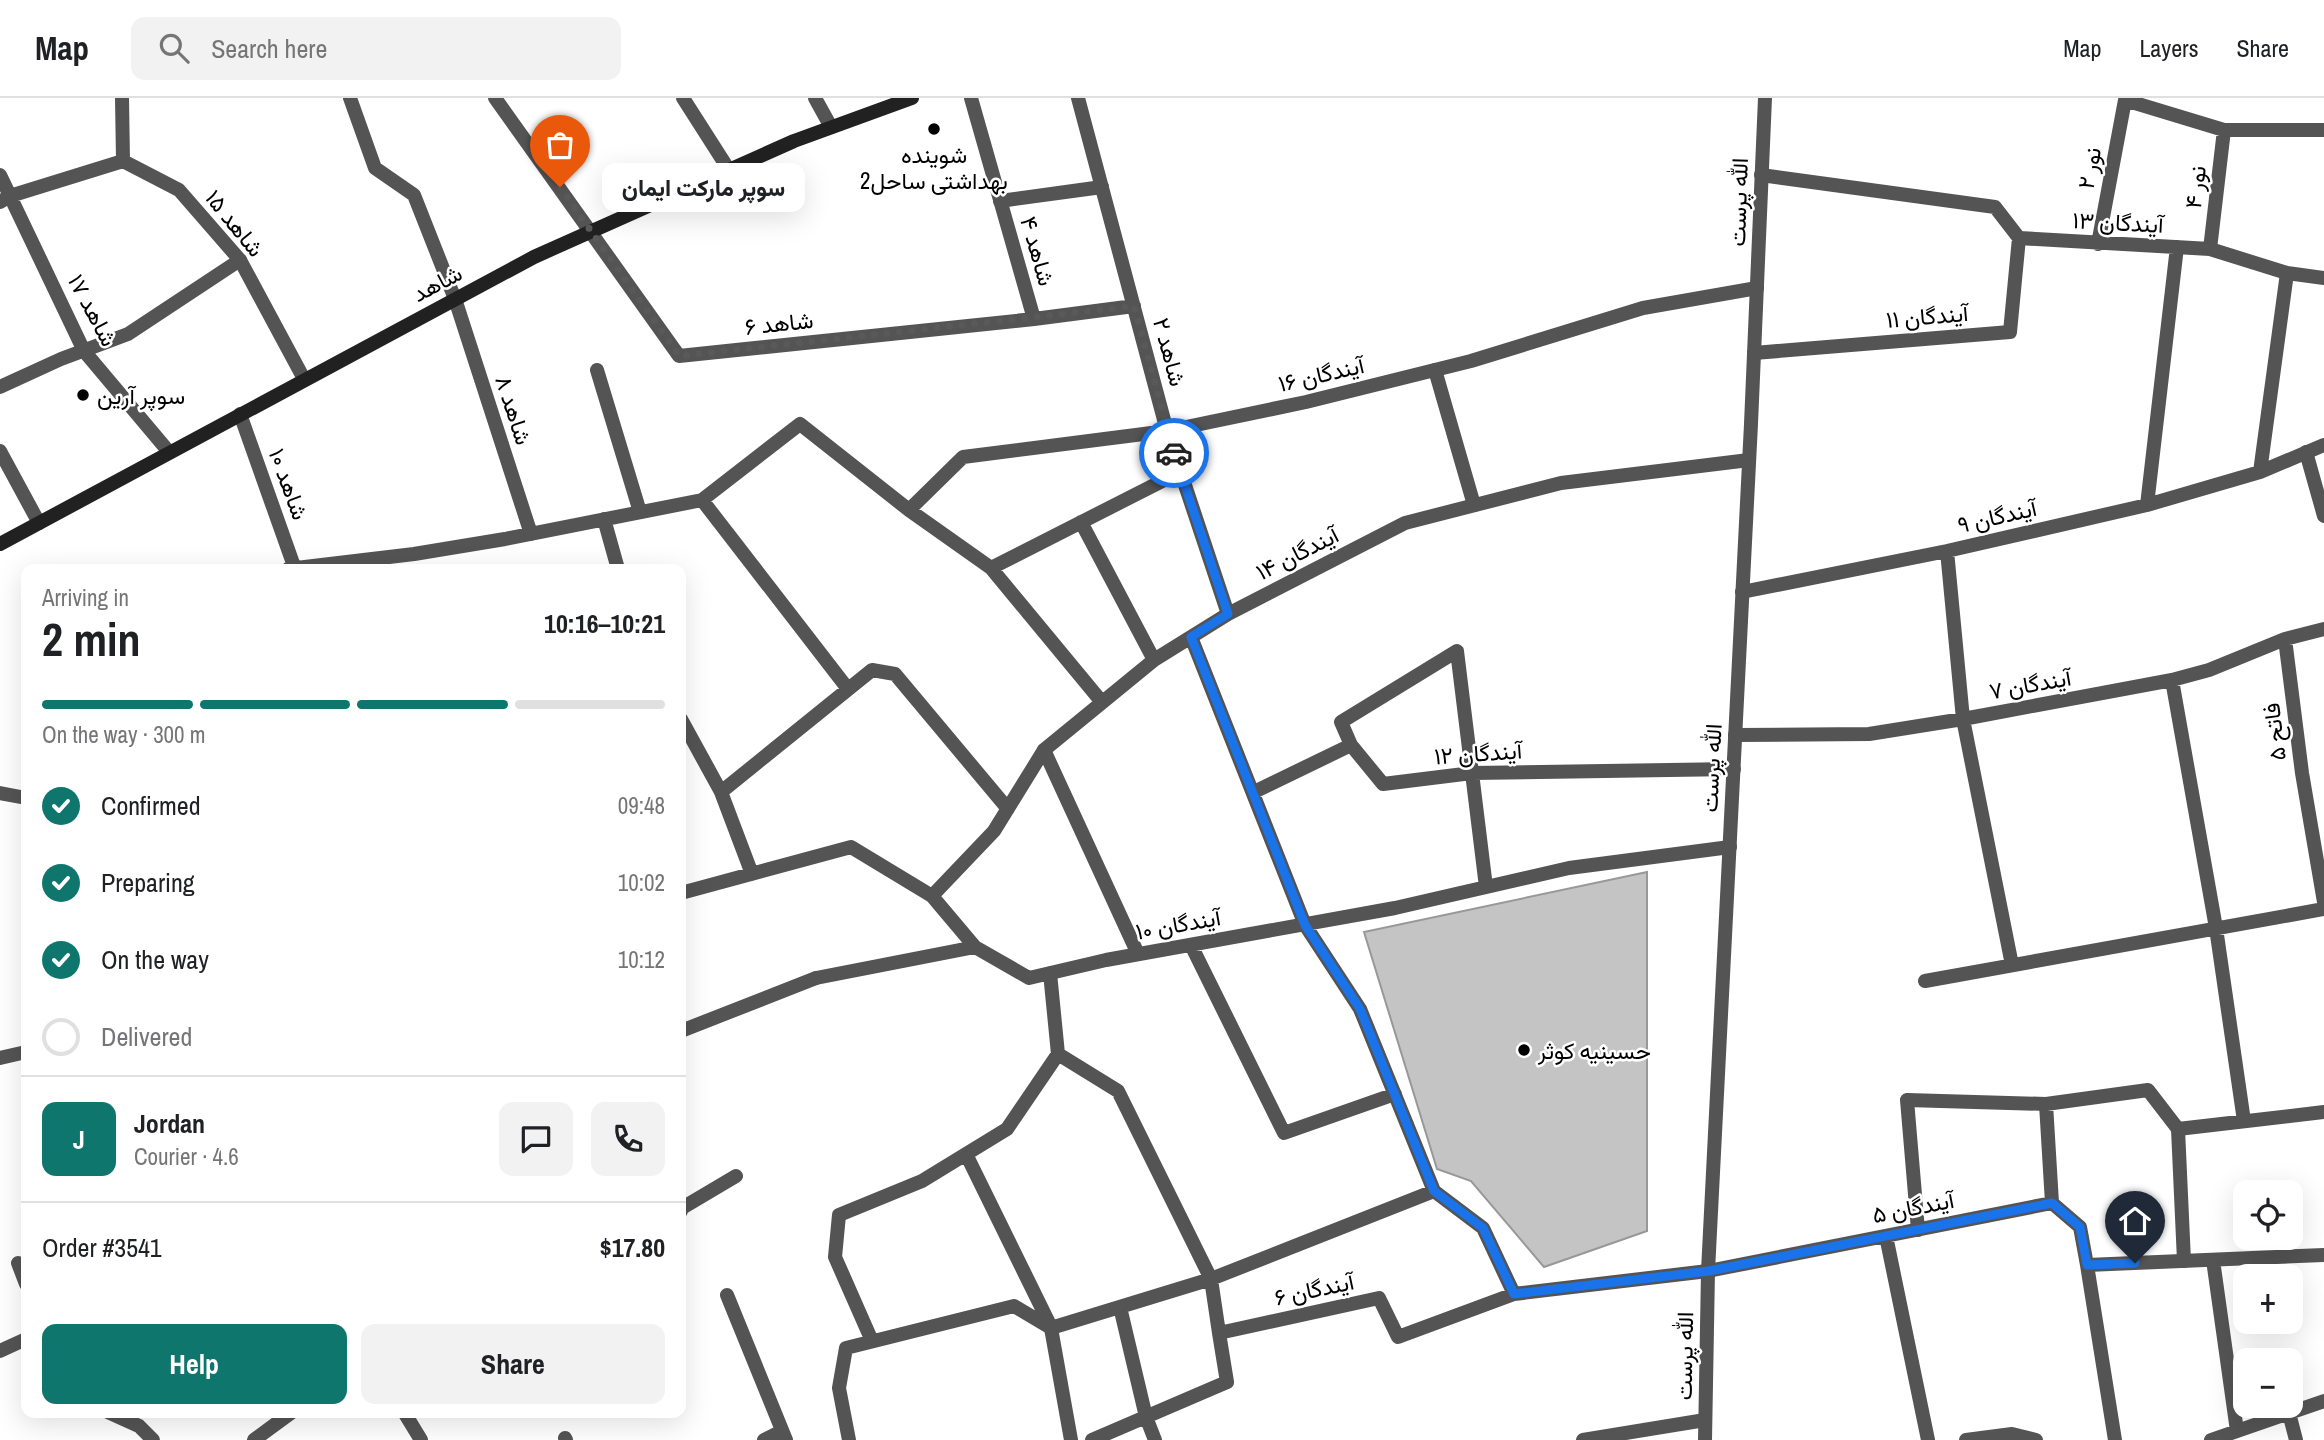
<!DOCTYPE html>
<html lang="en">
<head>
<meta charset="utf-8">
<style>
  :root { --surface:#fff; --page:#f2f2f2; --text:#202124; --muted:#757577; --line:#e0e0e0; --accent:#0f766e }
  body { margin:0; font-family:"Archivo Narrow",Vazirmatn,sans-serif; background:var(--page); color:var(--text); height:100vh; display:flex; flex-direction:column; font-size:26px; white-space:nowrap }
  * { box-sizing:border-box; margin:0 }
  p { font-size:23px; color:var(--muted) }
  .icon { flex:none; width:38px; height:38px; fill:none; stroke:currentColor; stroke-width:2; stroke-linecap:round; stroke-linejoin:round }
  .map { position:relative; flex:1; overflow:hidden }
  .drawer { position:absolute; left:21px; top:466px; width:665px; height:854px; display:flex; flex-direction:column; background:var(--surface); border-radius:14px; box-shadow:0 7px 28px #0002 }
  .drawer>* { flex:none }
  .fabs { position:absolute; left:2233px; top:1082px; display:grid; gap:14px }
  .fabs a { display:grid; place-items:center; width:70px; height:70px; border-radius:14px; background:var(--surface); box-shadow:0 7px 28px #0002; font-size:35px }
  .pin { position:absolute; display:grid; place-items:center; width:60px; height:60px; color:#fff; margin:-72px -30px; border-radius:50% 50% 50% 0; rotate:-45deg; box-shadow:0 0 7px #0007 }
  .pin .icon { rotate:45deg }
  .courier { position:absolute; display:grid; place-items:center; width:70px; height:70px; margin:-35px; border:5px solid #1a73e8; border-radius:50%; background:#fff; color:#222; box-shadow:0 2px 9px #0007 }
  .bubble { position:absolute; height:49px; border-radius:14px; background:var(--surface); box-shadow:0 7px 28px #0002; font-size:23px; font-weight:800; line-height:49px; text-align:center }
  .overview em { font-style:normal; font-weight:800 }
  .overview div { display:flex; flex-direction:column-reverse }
  .overview { display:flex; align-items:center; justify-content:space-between; height:119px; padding:0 21px }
  h1 { font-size:46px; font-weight:800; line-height:52px }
  .bar { display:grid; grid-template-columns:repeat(4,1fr); gap:10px 7px; align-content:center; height:84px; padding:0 21px }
  .bar i { height:9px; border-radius:5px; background:var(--line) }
  .bar .active { background:var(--accent) }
  .bar p { grid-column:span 4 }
  .line { display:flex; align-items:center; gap:18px; padding:0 21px; border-top:2px solid var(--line) }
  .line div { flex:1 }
  .round { display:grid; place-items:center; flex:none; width:74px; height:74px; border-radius:14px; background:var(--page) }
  ol { padding:0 21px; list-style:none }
  li { display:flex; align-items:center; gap:21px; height:77px }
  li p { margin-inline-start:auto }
  li .icon { padding:7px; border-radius:50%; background:var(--accent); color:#fff; stroke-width:4 }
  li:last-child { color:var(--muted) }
  li i { width:38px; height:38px; border:4px solid var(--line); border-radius:50% }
  .primary-button { display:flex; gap:14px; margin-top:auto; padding:14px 21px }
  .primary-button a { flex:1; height:80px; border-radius:14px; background:var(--accent); color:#fff; font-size:28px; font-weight:800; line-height:80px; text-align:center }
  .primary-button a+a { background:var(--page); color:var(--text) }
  header { display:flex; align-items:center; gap:42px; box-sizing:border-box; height:98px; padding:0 35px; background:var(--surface); border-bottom:2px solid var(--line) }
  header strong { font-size:33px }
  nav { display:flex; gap:38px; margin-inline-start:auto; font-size:24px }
  .search { width:490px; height:63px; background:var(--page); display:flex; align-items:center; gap:18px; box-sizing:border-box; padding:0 24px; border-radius:14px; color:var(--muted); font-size:26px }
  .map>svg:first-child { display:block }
  .building { fill:#c4c4c4; stroke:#989898; stroke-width:2 }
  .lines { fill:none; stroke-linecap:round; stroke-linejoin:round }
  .service { stroke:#545454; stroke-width:14 }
  .minor { stroke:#545454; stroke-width:14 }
  .tertiary { stroke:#545454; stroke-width:14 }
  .secondary { stroke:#212121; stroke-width:14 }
  .done { stroke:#595959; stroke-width:7; stroke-dasharray:0 12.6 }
  .route { stroke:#1a73e8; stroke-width:9 }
  .poi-dot { fill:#000; stroke:#fff; stroke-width:2.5 }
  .labels { text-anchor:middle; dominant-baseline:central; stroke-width:5; stroke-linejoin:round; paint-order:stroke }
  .poi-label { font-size:23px; fill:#000; stroke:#fff; text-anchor:start }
  .street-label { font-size:23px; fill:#000; stroke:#fff }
</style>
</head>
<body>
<header>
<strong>Map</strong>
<div class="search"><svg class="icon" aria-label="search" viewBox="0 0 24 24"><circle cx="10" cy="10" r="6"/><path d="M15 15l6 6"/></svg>Search here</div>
<nav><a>Map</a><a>Layers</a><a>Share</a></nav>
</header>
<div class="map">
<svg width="2324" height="1342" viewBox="0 0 2324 1342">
  <rect width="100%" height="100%" fill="#fff"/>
  <!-- building -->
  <path class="building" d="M1647 774V1133L1544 1169 1471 1083 1437 1071 1364 834Z"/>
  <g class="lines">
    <!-- service -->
    <path class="service" d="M683 0 729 72
      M1000 103 1102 89
      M597 272 640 414
      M1435 272 1474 407
      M0 289 61 261 128 236 240 162
      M2306 354 2324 418
      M1044 652 1138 856
      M681 933 816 880
      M2178 1031 2184 1163
      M1918 1132 1907 1002 2046 1006
      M1051 1230 1071 1342
      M0 1253 26 1241"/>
    <!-- minor -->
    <path class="minor" d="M122 0 123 63
      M350 0 375 70 414 97 455 201 531 436
      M495 0 679 258 1034 221
      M815 0 831 29
      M971 0 1034 221 1134 208
      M1078 0 1167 333 1228 516
      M0 77 84 253 169 354
      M1761 77 1995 109 2019 140 2210 151 2287 175 2324 180
      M0 104 10 98 123 63 179 92 240 162 304 281
      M2098 146 2125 2 2224 32H2324
      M2210 151 2224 32
      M1754 255 2010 234 2019 140
      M240 316 295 471
      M0 353 39 425
      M2260 374 2287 175
      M702 402 848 591
      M2147 407 2177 149
      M909 412 963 359 1167 333 1306 304 1471 263 1643 210 1757 190
      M604 421 618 471
      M1081 424 1154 562
      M1947 453 1963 621 2012 867
      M991 470 1180 374
      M288 471 414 456 505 441 702 402 800 326 909 412 991 470 1101 603
      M1742 494 1947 453 2147 407 2260 374 2324 347
      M1191 539 1305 827 1360 911 1434 1093 1483 1130 1514 1196
      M2285 541 2302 675 2324 804
      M2172 582 2216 830 2244 1023
      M681 621 721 694 752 776
      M1735 637 1869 636 1963 621 2172 582 2209 572 2285 541 2324 531
      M1351 647 1341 624 1457 553 1486 789
      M721 694 872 572 895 576 1008 711
      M1254 694 1351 647 1383 686 1472 675 1734 671
      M0 695 26 700
      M681 795 851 749 932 798 975 849 1029 880 1106 862 1395 810 1569 770 1730 749
      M932 798 994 733 1044 652 1154 562 1228 516 1405 425 1561 385 1749 362
      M1191 847 1284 1035 1395 996
      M816 880 975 849
      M1925 883 2324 811
      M1058 956 1118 993 1211 1181 1219 1235
      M0 960 26 954
      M966 1056 1051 1229
      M2052 1105 2046 1006 2148 992 2178 1031 2324 1014
      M681 1113 682 1110 736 1078
      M1886 1138 1928 1342
      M2213 1162 2237 1333
      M18 1165 26 1186
      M2087 1167 2115 1342
      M727 1197 786 1342
      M1120 1209 1146 1319 1155 1342
      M872 1243 835 1159 839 1117 922 1083 1007 1031 1058 956 1050 875
      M108 1314 139 1328 153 1342
      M404 1314 421 1342
      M2289 1315 2296 1342
      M565 1340 566 1342
      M254 1342 292 1314
      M764 1342 782 1333
      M849 1342 839 1290 846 1250 1014 1208 1051 1230 1211 1181 1434 1093
      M1092 1342 1227 1284 1219 1235 1379 1200 1398 1239 1514 1196 1708 1173 2052 1105 2080 1129 2087 1167 2324 1157
      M1583 1342 1705 1322
      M1966 1342 2012 1336 2036 1342
      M2211 1342 2324 1303"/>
    <!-- tertiary -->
    <path class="tertiary" d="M1705 1342 1708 1173 1751 326 1765 0"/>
    <!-- secondary -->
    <path class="secondary" d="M0 446 534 159 794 43 912 0"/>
  </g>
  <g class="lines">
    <!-- done -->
    <path class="done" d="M560 89 679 258 1134 208 1174 355"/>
    <!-- route -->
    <path class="route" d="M1174 355 1228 516 1191 539 1305 827 1360 911 1434 1093 1483 1130 1514 1196 1709 1173 2052 1105 2080 1129 2087 1167 2135 1165"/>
  </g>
  <!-- markers -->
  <g class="poi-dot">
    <circle cx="934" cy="31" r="7"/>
    <circle cx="83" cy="297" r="7"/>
    <circle cx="1524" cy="952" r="7"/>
  </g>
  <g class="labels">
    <!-- poi labels -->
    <g class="poi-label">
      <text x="934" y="56" text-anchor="middle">شوینده<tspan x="934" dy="26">بهداشتی ساحل2</tspan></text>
      <text x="97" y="297">سوپر آرین</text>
      <text x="1538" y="952">حسینیه کوثر</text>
    </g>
    <!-- street labels -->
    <g class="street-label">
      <text transform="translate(2089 70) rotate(-79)">نور ۲</text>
      <text transform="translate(2195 89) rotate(-83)">نور ۴</text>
      <text transform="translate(1738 104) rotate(-88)">الله پرست</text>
      <text transform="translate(2118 124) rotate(3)">آیندگان ۱۳</text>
      <text transform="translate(235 125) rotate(51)">شاهد ۱۵</text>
      <text transform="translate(1038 153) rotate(74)">شاهد ۴</text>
      <text transform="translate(437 185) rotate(-28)">شاهد</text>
      <text transform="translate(93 212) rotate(62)">شاهد ۱۷</text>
      <text transform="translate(1927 218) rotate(-5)">آیندگان ۱۱</text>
      <text transform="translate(779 225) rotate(-6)">شاهد ۶</text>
      <text transform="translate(1170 254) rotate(75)">شاهد ۲</text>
      <text transform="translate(1321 276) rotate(-13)">آیندگان ۱۶</text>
      <text transform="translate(514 312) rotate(72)">شاهد ۸</text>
      <text transform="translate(289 386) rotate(70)">شاهد ۱۰</text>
      <text transform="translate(1997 418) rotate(-13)">آیندگان ۹</text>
      <text transform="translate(1297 455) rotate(-27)">آیندگان ۱۴</text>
      <text transform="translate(2030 586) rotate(-10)">آیندگان ۷</text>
      <text transform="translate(2274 634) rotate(-97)">فاتح ۵</text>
      <text transform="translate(1478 655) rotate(-4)">آیندگان ۱۲</text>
      <text transform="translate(1711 670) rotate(-87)">الله پرست</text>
      <text transform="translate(1178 826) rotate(-10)">آیندگان ۱۰</text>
      <text transform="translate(1913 1109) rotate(-11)">آیندگان ۵</text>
      <text transform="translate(1314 1191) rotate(-12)">آیندگان ۶</text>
      <text transform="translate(1684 1258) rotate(-89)">الله پرست</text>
    </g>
  </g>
</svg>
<div class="fabs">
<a><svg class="icon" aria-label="locate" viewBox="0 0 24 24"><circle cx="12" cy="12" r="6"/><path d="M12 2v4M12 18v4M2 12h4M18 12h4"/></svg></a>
<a>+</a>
<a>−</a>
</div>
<div class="pin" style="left:560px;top:89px;background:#ea580c"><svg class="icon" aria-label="bag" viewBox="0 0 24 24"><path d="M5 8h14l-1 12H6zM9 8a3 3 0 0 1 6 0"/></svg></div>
<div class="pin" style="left:2135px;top:1165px;background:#1f2937"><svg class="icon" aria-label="home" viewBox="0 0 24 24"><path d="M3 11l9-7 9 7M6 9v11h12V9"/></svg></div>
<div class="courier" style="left:1174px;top:355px"><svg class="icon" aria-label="car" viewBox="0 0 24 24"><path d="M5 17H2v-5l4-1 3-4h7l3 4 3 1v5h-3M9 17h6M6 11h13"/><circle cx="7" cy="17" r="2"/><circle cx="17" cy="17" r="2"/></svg></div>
<div class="bubble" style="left:602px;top:65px;width:203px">سوپر مارکت ایمان</div>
<section class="drawer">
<div class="overview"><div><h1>2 min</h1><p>Arriving in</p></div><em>10:16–10:21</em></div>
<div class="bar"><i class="active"></i><i class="active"></i><i class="active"></i><i></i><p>On the way · 300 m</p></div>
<ol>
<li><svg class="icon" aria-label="check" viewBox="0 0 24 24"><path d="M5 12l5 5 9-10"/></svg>Confirmed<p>09:48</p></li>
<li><svg class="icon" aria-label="check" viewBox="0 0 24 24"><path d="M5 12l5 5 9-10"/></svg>Preparing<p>10:02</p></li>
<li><svg class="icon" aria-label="check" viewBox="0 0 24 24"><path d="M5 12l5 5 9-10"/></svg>On the way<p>10:12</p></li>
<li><i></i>Delivered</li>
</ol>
<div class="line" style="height:126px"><b class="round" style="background:var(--accent);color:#fff">J</b><div><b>Jordan</b><p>Courier · 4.6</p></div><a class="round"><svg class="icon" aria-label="chat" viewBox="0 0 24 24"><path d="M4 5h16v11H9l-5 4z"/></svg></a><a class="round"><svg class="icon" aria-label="phone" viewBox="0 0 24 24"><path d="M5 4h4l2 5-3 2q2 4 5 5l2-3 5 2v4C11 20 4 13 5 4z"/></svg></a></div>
<div class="line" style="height:91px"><div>Order #3541</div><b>$17.80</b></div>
<div class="primary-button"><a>Help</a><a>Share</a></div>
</section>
</div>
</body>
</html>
